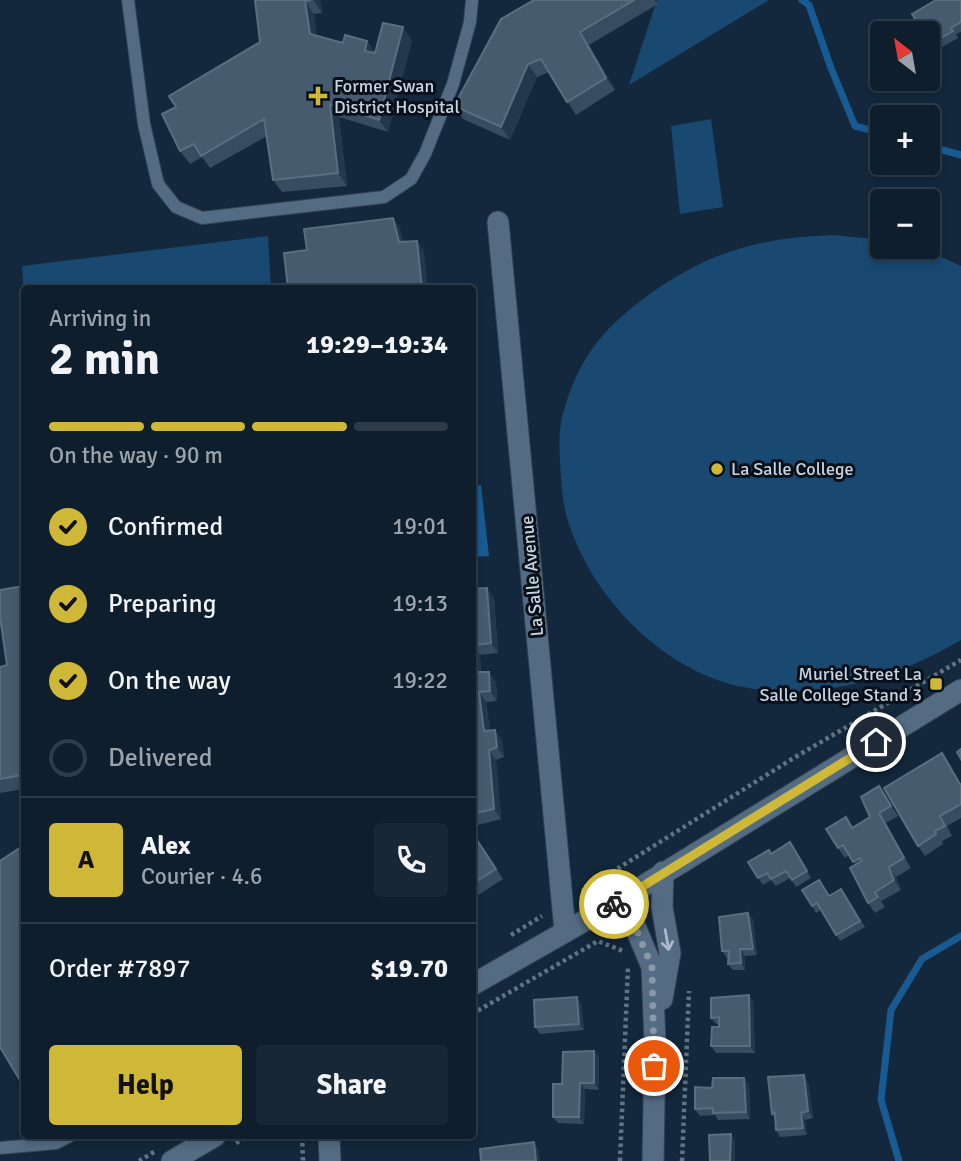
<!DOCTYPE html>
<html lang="en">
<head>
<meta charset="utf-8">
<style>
  :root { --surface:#0e1e2d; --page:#172735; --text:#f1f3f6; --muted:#9ba2aa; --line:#2e3c49; --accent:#cfb837 }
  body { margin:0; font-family:Signika,sans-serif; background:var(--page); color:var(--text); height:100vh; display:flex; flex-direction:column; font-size:26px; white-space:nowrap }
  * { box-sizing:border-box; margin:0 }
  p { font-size:23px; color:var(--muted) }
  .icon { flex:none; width:38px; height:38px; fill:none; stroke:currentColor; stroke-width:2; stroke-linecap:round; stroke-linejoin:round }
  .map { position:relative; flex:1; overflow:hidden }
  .panel { position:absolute; left:21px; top:285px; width:455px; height:854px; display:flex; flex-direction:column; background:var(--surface); border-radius:7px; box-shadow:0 4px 10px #0003,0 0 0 2px var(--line) }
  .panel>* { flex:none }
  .needle { width:46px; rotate:329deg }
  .controls { position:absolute; left:870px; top:21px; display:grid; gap:14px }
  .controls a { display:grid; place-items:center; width:70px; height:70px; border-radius:7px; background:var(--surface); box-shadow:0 4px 10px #0003,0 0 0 2px var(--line); font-size:35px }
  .pin { position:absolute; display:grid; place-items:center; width:60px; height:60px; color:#fff; margin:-30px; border:4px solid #fff; border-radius:50%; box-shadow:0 2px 7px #0007 }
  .courier { position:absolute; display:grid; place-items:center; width:70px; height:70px; margin:-35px; border:5px solid #cfb837; border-radius:50%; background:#fff; color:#222; box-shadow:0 2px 9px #0007 }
  .overview em { font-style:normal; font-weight:700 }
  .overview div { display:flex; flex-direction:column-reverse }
  .overview { display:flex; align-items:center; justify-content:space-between; height:119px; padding:0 28px }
  h1 { font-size:46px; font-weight:700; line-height:52px }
  .bar { display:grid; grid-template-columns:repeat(4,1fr); gap:10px 7px; align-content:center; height:84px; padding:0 28px }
  .bar i { height:9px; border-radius:5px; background:var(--line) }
  .bar .current { background:var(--accent) }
  .bar p { grid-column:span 4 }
  .line { display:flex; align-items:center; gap:18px; padding:0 28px; border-top:2px solid var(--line) }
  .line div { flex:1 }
  .round { display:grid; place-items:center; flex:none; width:74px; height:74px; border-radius:7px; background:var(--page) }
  ol { padding:0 28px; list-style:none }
  li { display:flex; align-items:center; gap:21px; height:77px }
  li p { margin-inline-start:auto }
  li .icon { padding:7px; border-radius:50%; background:var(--accent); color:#111; stroke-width:4 }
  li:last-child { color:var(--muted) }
  li i { width:38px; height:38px; border:4px solid var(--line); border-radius:50% }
  .primary-button { display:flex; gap:14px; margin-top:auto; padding:14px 28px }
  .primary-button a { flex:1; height:80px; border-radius:7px; background:var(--accent); color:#111; font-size:28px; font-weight:700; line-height:80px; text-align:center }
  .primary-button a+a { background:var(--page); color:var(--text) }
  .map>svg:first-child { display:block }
  .green { fill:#194871 }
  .water { fill:#185b93 }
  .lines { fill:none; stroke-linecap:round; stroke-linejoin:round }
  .stream { stroke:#185b93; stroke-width:7 }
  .lane-casing { stroke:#344354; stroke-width:14 }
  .street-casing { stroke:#344354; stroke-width:23 }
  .path { stroke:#627384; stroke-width:4.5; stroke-dasharray:3.5 3.5; stroke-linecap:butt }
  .lane { stroke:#546c83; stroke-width:12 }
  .street { stroke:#546c83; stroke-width:21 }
  .wall { fill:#374c61 }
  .shaded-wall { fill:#22384c }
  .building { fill:#465b6e; stroke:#5a6e80; stroke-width:2 }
  .oneway { stroke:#aabaca }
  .done { stroke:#8898a7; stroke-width:7; stroke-dasharray:0 12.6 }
  .route { stroke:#cfb837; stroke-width:9 }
  .poi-dot { fill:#cfb837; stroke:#071019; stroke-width:2.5 }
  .labels { text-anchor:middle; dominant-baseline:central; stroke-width:6; stroke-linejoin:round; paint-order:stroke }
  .poi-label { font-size:18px; fill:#c7d4e1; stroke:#071019; text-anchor:start }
  .street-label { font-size:18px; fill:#c7d4e1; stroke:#071019 }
</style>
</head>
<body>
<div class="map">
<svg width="961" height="1161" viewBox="0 0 961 1161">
  <rect width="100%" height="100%" fill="#13283c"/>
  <!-- green -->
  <path class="green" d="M657 0H769L629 85Z
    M711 119 723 207 680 214 671 126Z
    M834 235 882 240V247L924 249 961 266V640C895 679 815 703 738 686 660 668 590 595 567 518 562 500 561 480 560 461 559 446 559 427 563 413 579 358 601 330 647 296 710 251 757 238 834 235Z
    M268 236 271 289H24V294L22 266Z"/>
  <!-- water -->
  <path class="water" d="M481 485 489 556 473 557V486Z"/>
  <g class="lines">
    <!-- stream -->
    <path class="stream" d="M802 0 809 5 831 68 855 126 882 133
      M928 146 961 155
      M899 1161 881 1100 891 1010 922 959 961 936"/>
    <!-- lane casing -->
    <g class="lane-casing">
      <path id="lane" d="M128 0 144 124 158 184 176 207 202 218 384 197 411 179 425 154 453 84 470 22 472 0
        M0 1148 56 1143 70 1136"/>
    </g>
    <!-- street casing -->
    <g class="street-casing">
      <path id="street" d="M498 222 565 931
        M614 904 634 924 652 967 655 1043 653 1161
        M472 985 614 904 961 690
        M662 999 670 953 662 907 663 872
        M329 1136 330 1161
        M172 1161 215 1136"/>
    </g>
    <!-- path -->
    <path class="path" d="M582 891 792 759 961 660
      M511 935 542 916
      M472 1014 598 941 623 951
      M302 1136 303 1161
      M236 1143 248 1136
      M139 1161 154 1152
      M620 1161 628 966
      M682 1161 689 991"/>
    <!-- lane -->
    <use href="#lane" class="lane"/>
    <!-- street -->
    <use href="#street" class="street"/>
  </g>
  <!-- wall -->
  <path class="wall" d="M255 0H320L322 13 314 14 317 37 343 43 367 41 375 52 412 40 388 132 339 117 347 186 282 192 273 180 267 136 210 168 202 157 190 164 180 151 176 107 260 42Z
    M534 0H655L658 4 589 45 615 90 576 115 549 72 537 77 510 140 463 119 454 106Z
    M961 0V32L956 34 958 38 935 51 928 39Z
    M472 571 474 573 476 589 494 598 498 653 480 655 481 672 496 682 497 701 486 702 490 731 502 740 504 757 496 760 501 819 478 825V834L472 835Z
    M24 586V789L0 793V667L7 665Z
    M942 753 961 784V818L947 826 952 836 942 841 943 844 925 856 918 846Z
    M879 786 898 816 886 823 911 868 896 877 901 890 881 901 885 907 875 913 868 903 856 865 849 855 845 858 838 848 854 827 870 817Z
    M475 837 503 879 472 899V838Z
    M790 842 811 878 796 887 790 878 776 886 771 880 763 885 748 862 771 854Z
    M819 880 829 896H846L865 927 840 941 821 910 816 913 812 906Z
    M748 913 753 919 757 955 745 956V970H733L728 964 729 958H727L722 951Z
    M749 995 753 1002 755 1053H716L711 1046 719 1024H716L711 1018Z
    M577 997 581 1004 584 1030 540 1034 535 1027Z
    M594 1051 599 1057V1090L585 1089 584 1124 558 1123 553 1117 562 1084Z
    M808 1082 813 1118 805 1120 807 1135 780 1137 776 1130 775 1119 772 1114Z
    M749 1084 750 1119 718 1120 715 1115 700 1116 695 1109 712 1088Z"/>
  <!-- shaded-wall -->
  <path class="shaded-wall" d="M313 0H320L322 13Z
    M305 1 314 14 319 47 310 34Z
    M403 27 412 40 388 132 379 120Z
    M580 32 589 45 615 90 606 78Z
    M367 41 376 54 365 51Z
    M528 64 537 77 510 140 501 127Z
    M330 104 339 117 347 186 338 173Z
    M393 218 400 228 406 252 399 242Z
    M417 241 424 251 428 289H422Z
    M472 571 474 573 477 599 472 593Z
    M487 588 494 598 498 653 491 643Z
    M473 645 480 655 481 682 474 672Z
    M489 672 496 682 497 701 490 691Z
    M479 692 486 702 491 741 484 731Z
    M495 730 502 740 504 757 497 747Z
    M489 750 496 760 501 819 494 809Z
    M20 763 24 770V779L22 775Z
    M879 813 886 823 911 868 904 858Z
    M472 817 478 825V834L472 826Z
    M889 867 896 877 901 890 894 880Z
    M748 913 753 919 757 955 753 949Z
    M740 949 745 956V970L741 963Z
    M749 995 753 1002 755 1053 750 1046Z
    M577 997 581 1004 584 1030 579 1024Z
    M594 1051 599 1057V1090L594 1083Z
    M804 1075 808 1082 813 1118 808 1111Z
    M744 1078 749 1084 750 1119 746 1112Z
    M580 1083 585 1089 584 1124 579 1117Z
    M801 1113 805 1120 807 1135 803 1128Z
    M731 1134 735 1141V1161H730Z
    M534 1142 538 1149 540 1161H536Z"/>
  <!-- building -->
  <path class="building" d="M255 0H311L305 1 310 34 343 43 345 35 367 41 365 51 375 53 383 23 403 27 379 120 330 104 338 173 273 180 264 119 201 156 194 144 180 151 162 114 176 107 169 96 260 42Z
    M534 0H634L580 32 606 78 567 102 541 59 528 64 501 127 454 106 501 19Z
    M936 0H961V22L951 28 953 31 931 44 928 39V33H924L912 14Z
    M393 218 399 242 417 241 422 289H288L284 253 307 250 304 229Z
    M24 586V762L20 763 22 775 0 779V667L7 665 0 617V590Z
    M487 588 491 643 473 645 474 672H489L490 691 479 692 484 731 495 730 497 747 489 750 494 809 472 814V589Z
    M961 749V759L957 752Z
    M942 753 961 786V804L940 816 945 826 935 831 936 834 918 846 884 788Z
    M879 786 891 806 879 813 904 858 889 867 894 880 875 892 878 897 868 903 850 868 862 861 860 858 853 862 843 845 838 848 826 829 846 817 852 828 870 817 861 797Z
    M475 837 496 869 472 884V838Z
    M790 842 807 871 792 880 786 871 771 879 767 873 758 878 748 862 769 850 771 854Z
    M24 845V1087L0 1047V861Z
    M819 880 829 896 841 889 860 921 836 935 817 903 812 906 802 890Z
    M748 913 753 949H740L741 963 728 964 729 951H722L719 917Z
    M749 995 750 1046H711L712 1027H719V1017L711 1018V998Z
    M577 997 579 1024 535 1027 534 1000Z
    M594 1051V1083H580L579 1117H553V1084H562L563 1052Z
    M804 1075 808 1111 801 1113 803 1128 776 1130 775 1113 772 1114 768 1077Z
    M713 1078H744L746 1112 713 1113V1108L695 1109V1087L712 1088Z
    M731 1134 730 1161H710L709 1135Z
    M534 1142 536 1161H481L480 1149Z"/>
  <!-- one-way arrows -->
  <defs><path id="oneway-shaft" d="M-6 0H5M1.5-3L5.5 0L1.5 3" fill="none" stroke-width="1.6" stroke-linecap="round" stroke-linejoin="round" transform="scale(1.75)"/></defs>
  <use class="oneway" href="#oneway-shaft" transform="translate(667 940) rotate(80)"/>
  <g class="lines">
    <!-- done -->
    <path class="done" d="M614 904 634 924 652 967 654 1066"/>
    <!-- route -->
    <path class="route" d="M614 904 876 742"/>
  </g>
  <!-- markers -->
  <g class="poi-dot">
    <path d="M314.5 85.5h7v7h7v7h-7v7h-7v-7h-7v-7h7z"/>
    <circle cx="717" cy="469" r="7"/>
    <rect x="929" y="677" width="14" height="14" rx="3.5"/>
  </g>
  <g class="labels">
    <!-- poi labels -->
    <g class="poi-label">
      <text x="334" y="86">Former Swan<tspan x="334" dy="21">District Hospital</tspan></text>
      <text x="731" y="469">La Salle College</text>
      <text x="922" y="674" text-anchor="end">Muriel Street La<tspan x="922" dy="21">Salle College Stand 3</tspan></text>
    </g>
    <!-- street labels -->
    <g class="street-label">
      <text transform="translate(532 576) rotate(-95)">La Salle Avenue</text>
    </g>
  </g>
</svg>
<div class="controls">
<a><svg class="needle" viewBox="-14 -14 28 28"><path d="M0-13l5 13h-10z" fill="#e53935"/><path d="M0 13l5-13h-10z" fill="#9ba2aa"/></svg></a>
<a>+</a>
<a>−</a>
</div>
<div class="pin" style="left:654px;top:1066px;background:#ea580c"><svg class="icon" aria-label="bag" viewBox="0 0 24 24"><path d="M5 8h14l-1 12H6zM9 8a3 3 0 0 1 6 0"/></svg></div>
<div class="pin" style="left:876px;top:742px;background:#1f2937"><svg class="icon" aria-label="home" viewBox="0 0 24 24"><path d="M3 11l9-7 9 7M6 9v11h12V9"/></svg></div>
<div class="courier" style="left:614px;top:904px"><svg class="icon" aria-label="bike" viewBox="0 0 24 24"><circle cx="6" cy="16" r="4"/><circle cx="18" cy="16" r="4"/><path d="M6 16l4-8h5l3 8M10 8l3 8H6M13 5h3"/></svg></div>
<section class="panel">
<div class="overview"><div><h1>2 min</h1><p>Arriving in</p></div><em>19:29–19:34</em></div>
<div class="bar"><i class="current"></i><i class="current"></i><i class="current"></i><i></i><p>On the way · 90 m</p></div>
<ol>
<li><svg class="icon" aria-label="check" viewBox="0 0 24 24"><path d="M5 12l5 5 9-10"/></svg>Confirmed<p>19:01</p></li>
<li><svg class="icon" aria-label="check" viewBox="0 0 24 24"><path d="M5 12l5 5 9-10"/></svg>Preparing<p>19:13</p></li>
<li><svg class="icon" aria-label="check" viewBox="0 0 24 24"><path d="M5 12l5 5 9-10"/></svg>On the way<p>19:22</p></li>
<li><i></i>Delivered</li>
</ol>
<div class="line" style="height:126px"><b class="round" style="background:var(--accent);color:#111">A</b><div><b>Alex</b><p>Courier · 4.6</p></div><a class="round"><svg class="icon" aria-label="phone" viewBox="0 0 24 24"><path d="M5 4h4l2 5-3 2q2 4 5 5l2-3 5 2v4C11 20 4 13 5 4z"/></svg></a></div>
<div class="line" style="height:91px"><div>Order #7897</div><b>$19.70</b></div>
<div class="primary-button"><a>Help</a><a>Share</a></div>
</section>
</div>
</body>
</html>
